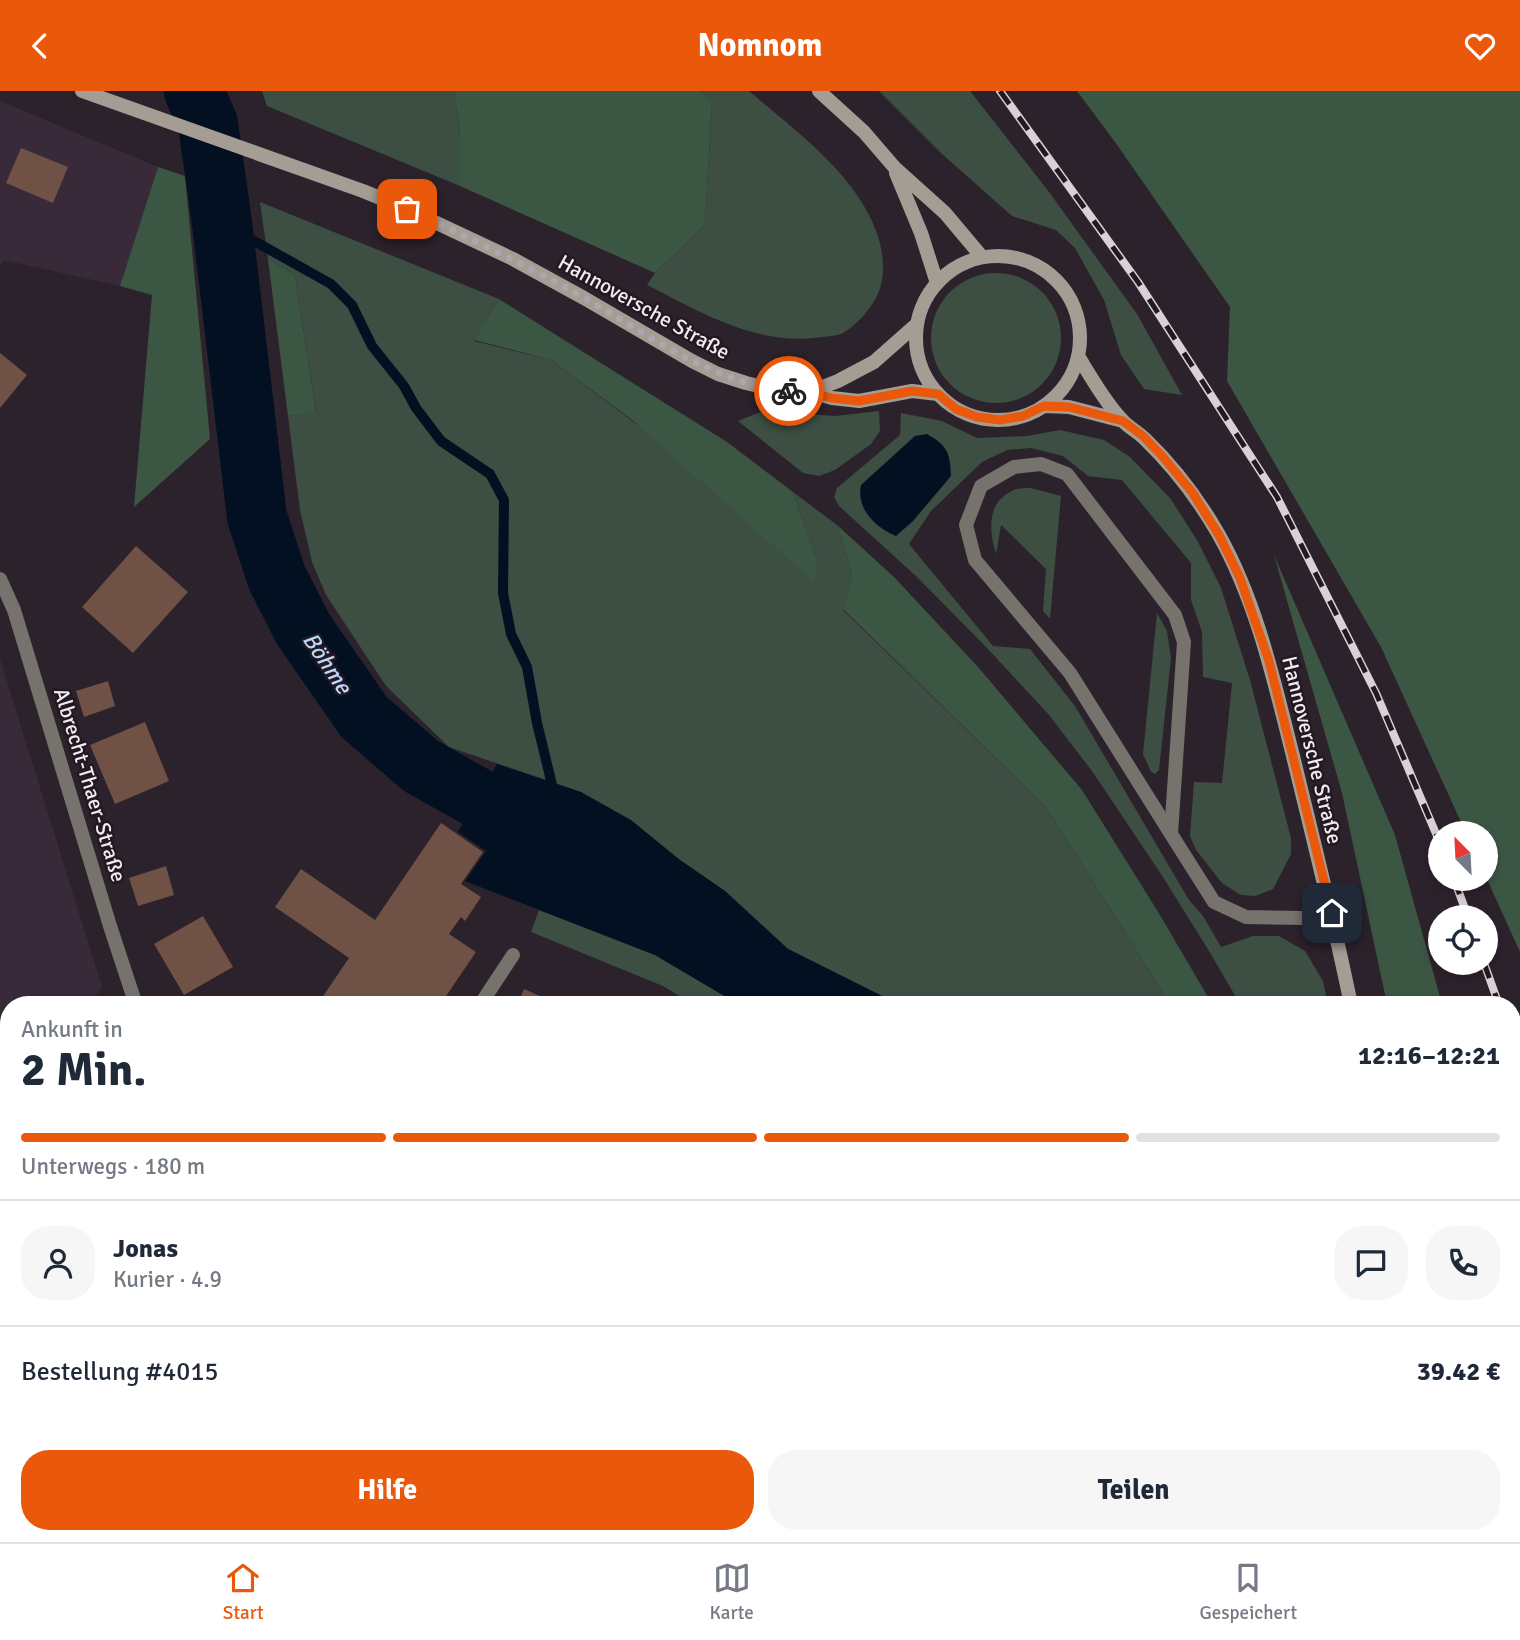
<!DOCTYPE html>
<html lang="de">
<head>
<meta charset="utf-8">
<style>
  :root { --surface:#fff; --page:#f6f6f7; --text:#1f2937; --muted:#747a83; --line:#e0e1e3; --accent:#ea580c }
  body { margin:0; font-family:Signika,sans-serif; background:var(--page); color:var(--text); height:100vh; display:flex; flex-direction:column; font-size:26px; white-space:nowrap }
  * { box-sizing:border-box; margin:0 }
  p { font-size:23px; color:var(--muted) }
  .icon { flex:none; width:38px; height:38px; fill:none; stroke:currentColor; stroke-width:2; stroke-linecap:round; stroke-linejoin:round }
  .map { position:relative; flex:1; overflow:hidden }
  .details { position:absolute; left:0px; top:905px; width:1521px; height:548px; display:flex; flex-direction:column; background:var(--surface); border-radius:28px 28px 0 0; box-shadow:0 4px 10px #0003 }
  .details>* { flex:none }
  .needle { width:46px; rotate:336deg }
  .fabs { position:absolute; left:1428px; top:730px; display:grid; gap:14px }
  .fabs a { display:grid; place-items:center; width:70px; height:70px; border-radius:50%; background:var(--surface); box-shadow:0 4px 10px #0003; font-size:35px }
  .pin { position:absolute; display:grid; place-items:center; width:60px; height:60px; color:#fff; margin:-30px; border-radius:14px; box-shadow:0 4px 10px #0006 }
  .courier { position:absolute; display:grid; place-items:center; width:70px; height:70px; margin:-35px; border:5px solid #ea580c; border-radius:50%; background:#fff; color:#222; box-shadow:0 2px 9px #0007 }
  .overview em { font-style:normal; font-weight:800 }
  .overview div { display:flex; flex-direction:column-reverse }
  .overview { display:flex; align-items:center; justify-content:space-between; height:119px; padding:0 21px }
  h1 { font-size:46px; font-weight:800; line-height:52px }
  .bar { display:grid; grid-template-columns:repeat(4,1fr); gap:10px 7px; align-content:center; height:84px; padding:0 21px }
  .bar i { height:9px; border-radius:5px; background:var(--line) }
  .bar .on { background:var(--accent) }
  .bar p { grid-column:span 4 }
  .line { display:flex; align-items:center; gap:18px; padding:0 21px; border-top:2px solid var(--line) }
  .line div { flex:1 }
  .round { display:grid; place-items:center; flex:none; width:74px; height:74px; border-radius:28px; background:var(--page) }
  .button { display:flex; gap:14px; margin-top:auto; padding:14px 21px }
  .button a { flex:1; height:80px; border-radius:28px; background:var(--accent); color:#fff; font-size:28px; font-weight:800; line-height:80px; text-align:center }
  .button a+a { background:var(--page); color:var(--text) }
  header { display:flex; justify-content:space-between; align-items:center; height:91px; padding:0 21px; background:var(--accent); color:#fff; font-size:32px; font-weight:800 }
  .menu { display:flex; justify-content:space-around; align-items:center; height:98px; border-top:2px solid var(--line); background:var(--surface); font-size:19px; color:var(--muted) }
  .menu a { display:grid; justify-items:center; gap:4px }
  .menu .on { color:var(--accent) }
  .map>svg:first-child { display:block }
  .built { fill:#382a38 }
  .green { fill:#3d4e42 }
  .forest { fill:#3c5644 }
  .water { fill:#021022 }
  .lines { fill:none; stroke-linecap:round; stroke-linejoin:round }
  .stream { stroke:#021022; stroke-width:10 }
  .river { stroke:#021022; stroke-width:60 }
  .building { fill:#6f5146 }
  .lane { stroke:#76726c; stroke-width:14 }
  .street { stroke:#76726c; stroke-width:14 }
  .secondary { stroke:#a49d94; stroke-width:14 }
  .rail-casing { stroke:#d8d2d8; stroke-width:8 }
  .rail { stroke:#221922; stroke-width:5; stroke-dasharray:16; stroke-linecap:butt }
  .done { stroke:#ada6ad; stroke-width:7; stroke-dasharray:0 12.6 }
  .route { stroke:#ea580c; stroke-width:9 }
  .labels { text-anchor:middle; dominant-baseline:central; stroke-width:5; stroke-linejoin:round; paint-order:stroke }
  .street-label { font-size:21px; fill:#f3edf3; stroke:#221922 }
  .water-label { font-size:23px; font-style:italic; fill:#bad8fc; stroke:#221922 }
</style>
</head>
<body>
<header><svg class="icon" aria-label="back" viewBox="0 0 24 24"><path d="M15 5l-7 7 7 7"/></svg>Nomnom<svg class="icon" aria-label="heart" viewBox="0 0 24 24"><path d="M12 20l-8-8c-3-5 5-10 8-4 3-6 11-1 8 4z"/></svg></header>
<div class="map">
<svg width="1520" height="1451" viewBox="0 0 1520 1451">
  <rect width="100%" height="100%" fill="#2c222c"/>
  <!-- built -->
  <path class="built" d="M0 10 158 76 120 195 4 169 0 174Z
    M0 568 102 896 89 913 9 914V1022L0 1034Z"/>
  <!-- green -->
  <path class="green" d="M262 0H454L460 44V95L267 15Z
    M700 0H749C792 37 844 74 870 126 883 152 890 186 873 212 866 223 855 235 843 242 838 245 829 245 822 246 759 256 702 222 647 194L655 182 705 134 712 12Z
    M879 0H970L1049 101 1137 223 1182 304 1144 298 1121 264 1104 209 1075 157 1056 139 1012 125 942 63Z
    M260 111 499 208 474 250 551 269 817 469 793 401 837 434 852 483 843 519 1046 716 1170 913H891L882 905 788 858 725 800 581 701 449 656 386 595 326 504 312 471 300 419 288 325 316 320 295 184 268 168Z
    M931 247a65 65 0 1 1 130 0a65 65 0 1 1-130 0Z
    M763 320 835 325 879 320 880 340 871 353 835 379 819 385 803 382 738 330Z
    M901 322 942 330 977 347 1027 345 1060 339 1104 349 1130 366 1170 407 1197 449 1221 497 1250 589 1291 747V763L1273 798 1255 805 1241 804 1222 792 1196 759 1190 745 1194 691 1222 692 1232 592 1203 586 1202 541 1191 509V472L1122 389 1088 385 1063 365 1031 357 1007 359 982 371 931 420 909 453 993 555 1030 558 1075 615 1189 809 1203 825 1221 856 1253 845H1279L1305 860 1323 890 1328 913H1240L1209 860 1161 783 1092 680 1049 624 988 558 917 486 839 415 834 406 837 397 900 344Z
    M1031 397 1061 405 1050 528 1043 520 1046 478 1001 434 996 463C989 439 986 411 1014 399 1019 397 1026 397 1031 397Z
    M1157 522 1167 540 1171 567 1159 679 1155 683 1151 681 1143 663Z
    M539 819 655 864 738 913H692L663 895 531 841Z
    M533 1444H1290V1451H531Z"/>
  <!-- forest -->
  <path class="forest" d="M454 0H700L712 11 705 134 655 182 460 95V44Z
    M1077 0H1520V861L1486 786V742H1466L1381 556 1227 290 1230 216 1115 51Z
    M158 76 185 85 210 348 134 416 152 204 120 195Z
    M268 168 295 184 316 321 288 325Z
    M499 208 727 351 793 401 817 469 815 492 632 329 551 269 474 249Z
    M837 434 894 486 978 576 1082 699 1160 824 1212 913H1170L1046 716 843 518 852 483Z
    M1274 464 1395 744 1442 913H1387L1342 702Z
    M1512 1178 1520 1217V1451H1475V1444H1512Z
    M1346 1444H1394L1396 1451H1346Z"/>
  <!-- water -->
  <path class="water" d="M927 343C948 355 950 362 951 385L913 430 896 445C875 436 856 418 861 394L915 345Z
    M497 673 581 701 631 729 680 769 725 800 788 858 882 905 891 913H738L655 864 465 790 486 760 458 741Z
    M1290 1444H1346V1451H1290Z"/>
  <g class="lines">
    <!-- stream -->
    <path class="stream" d="M222 132 331 193 352 214 372 255 404 295 416 317 441 350 490 383 504 409 503 502 511 543 527 576 537 632 554 702"/>
    <!-- river -->
    <path class="river" d="M194 0 208 33 222 132 257 426 277 487 303 538 364 626 421 675 478 707 546 750"/>
  </g>
  <!-- building -->
  <path class="building" d="M21 57 68 76 53 112 6 92Z
    M0 262 27 284 0 317Z
    M136 455 188 501 133 562 82 516Z
    M108 590 115 615 84 626 76 600Z
    M145 631 169 690 115 713 90 654Z
    M441 732 483 761 461 793 481 806 465 830 461 826 449 843 476 861 440 914H317L349 867 275 816 301 778 375 829Z
    M166 775 174 804 138 815 129 787Z
    M203 825 233 876 184 904 154 853Z
    M524 898 560 914H517Z
    M1 1229 9 1232V1248L0 1246Z
    M8 1386H9V1417L0 1414V1394L6 1395Z
    M143 1444H186L206 1450 141 1451Z"/>
  <g class="lines">
    <!-- lane -->
    <path class="lane" d="M1171 743 1070 582 975 469 966 434 981 395 1014 376 1041 373 1067 383 1175 524 1184 551 1171 743 1214 811 1246 826 1304 827 1332 822
      M480 914 513 864"/>
    <!-- street -->
    <path class="street" d="M0 488 14 519 110 835 136 914
      M75 1451 76 1444"/>
    <!-- secondary -->
    <path class="secondary" d="M82 0 363 100 407 118 513 168 584 207 692 270 718 283 746 292 780 300 810 301 832 307 859 310 912 300 938 303
      M819 0 864 41 895 77 945 122 982 166
      M896 82 921 142 937 192
      M916 247a82 82 0 1 1 164 0a82 82 0 1 1-164 0Z
      M1078 265C1091 286 1107 314 1124 331 1130 337 1138 341 1145 348 1174 376 1199 409 1219 444 1257 512 1274 590 1293 665 1313 748 1334 830 1351 914
      M810 301 838 290 874 271 917 233
      M1044 315 1069 316 1123 330
      M1439 1444 1440 1451"/>
    <!-- rail casing -->
    <g class="rail-casing">
      <path id="rail" d="M1000 0 1138 191 1277 406 1376 602 1440 752
        M1454 788 1468 826
        M1484 872 1499 914
        M1512 956 1520 985"/>
    </g>
    <!-- rail -->
    <use href="#rail" class="rail"/>
  </g>
  <g class="lines">
    <!-- done -->
    <path class="done" d="M407 118C466 145 525 174 583 206 639 238 694 279 758 295 768 297 778 300 789 300"/>
    <!-- route -->
    <path class="route" d="M789 300 810 301 832 307 859 310 912 300 938 303 956 318 977 326 1000 329 1023 325 1044 315 1069 316 1123 330 1143 345 1163 366 1192 401 1219 444 1240 487 1269 570 1332 822"/>
  </g>
  <g class="labels">
    <!-- street labels -->
    <g class="street-label">
      <text transform="translate(644 216) rotate(29)">Hannoversche Straße</text>
      <text transform="translate(1312 659) rotate(76)">Hannoversche Straße</text>
      <text transform="translate(90 694) rotate(73)">Albrecht-Thaer-Straße</text>
    </g>
    <!-- water labels -->
    <g class="water-label">
      <text transform="translate(327 572) rotate(56)">Böhme</text>
    </g>
  </g>
</svg>
<div class="fabs">
<a><svg class="needle" viewBox="-14 -14 28 28"><path d="M0-13l5 13h-10z" fill="#e53935"/><path d="M0 13l5-13h-10z" fill="#747a83"/></svg></a>
<a><svg class="icon" aria-label="locate" viewBox="0 0 24 24"><circle cx="12" cy="12" r="6"/><path d="M12 2v4M12 18v4M2 12h4M18 12h4"/></svg></a>
</div>
<div class="pin" style="left:407px;top:118px;background:#ea580c"><svg class="icon" aria-label="bag" viewBox="0 0 24 24"><path d="M5 8h14l-1 12H6zM9 8a3 3 0 0 1 6 0"/></svg></div>
<div class="pin" style="left:1332px;top:822px;background:#1f2937"><svg class="icon" aria-label="home" viewBox="0 0 24 24"><path d="M3 11l9-7 9 7M6 9v11h12V9"/></svg></div>
<div class="courier" style="left:789px;top:300px"><svg class="icon" aria-label="bike" viewBox="0 0 24 24"><circle cx="6" cy="16" r="4"/><circle cx="18" cy="16" r="4"/><path d="M6 16l4-8h5l3 8M10 8l3 8H6M13 5h3"/></svg></div>
<section class="details">
<div class="overview"><div><h1>2 Min.</h1><p>Ankunft in</p></div><em>12:16–12:21</em></div>
<div class="bar"><i class="on"></i><i class="on"></i><i class="on"></i><i></i><p>Unterwegs · 180 m</p></div>
<div class="line" style="height:126px"><a class="round"><svg class="icon" aria-label="person" viewBox="0 0 24 24"><circle cx="12" cy="8" r="4"/><path d="M4 21q1-7 8-7t8 7"/></svg></a><div><b>Jonas</b><p>Kurier · 4.9</p></div><a class="round"><svg class="icon" aria-label="chat" viewBox="0 0 24 24"><path d="M4 5h16v11H9l-5 4z"/></svg></a><a class="round"><svg class="icon" aria-label="phone" viewBox="0 0 24 24"><path d="M5 4h4l2 5-3 2q2 4 5 5l2-3 5 2v4C11 20 4 13 5 4z"/></svg></a></div>
<div class="line" style="height:91px"><div>Bestellung #4015</div><b>39.42 €</b></div>
<div class="button"><a>Hilfe</a><a>Teilen</a></div>
</section>
</div>
<nav class="menu">
<a class="on"><svg class="icon" aria-label="home" viewBox="0 0 24 24"><path d="M3 11l9-7 9 7M6 9v11h12V9"/></svg>Start</a>
<a><svg class="icon" aria-label="map" viewBox="0 0 24 24"><path d="M3 6l6-2 6 2 6-2v14l-6 2-6-2-6 2zM9 4v14M15 6v14"/></svg>Karte</a>
<a><svg class="icon" aria-label="saved" viewBox="0 0 24 24"><path d="M7 4h10v16l-5-4-5 4z"/></svg>Gespeichert</a>
</nav>
</body>
</html>
